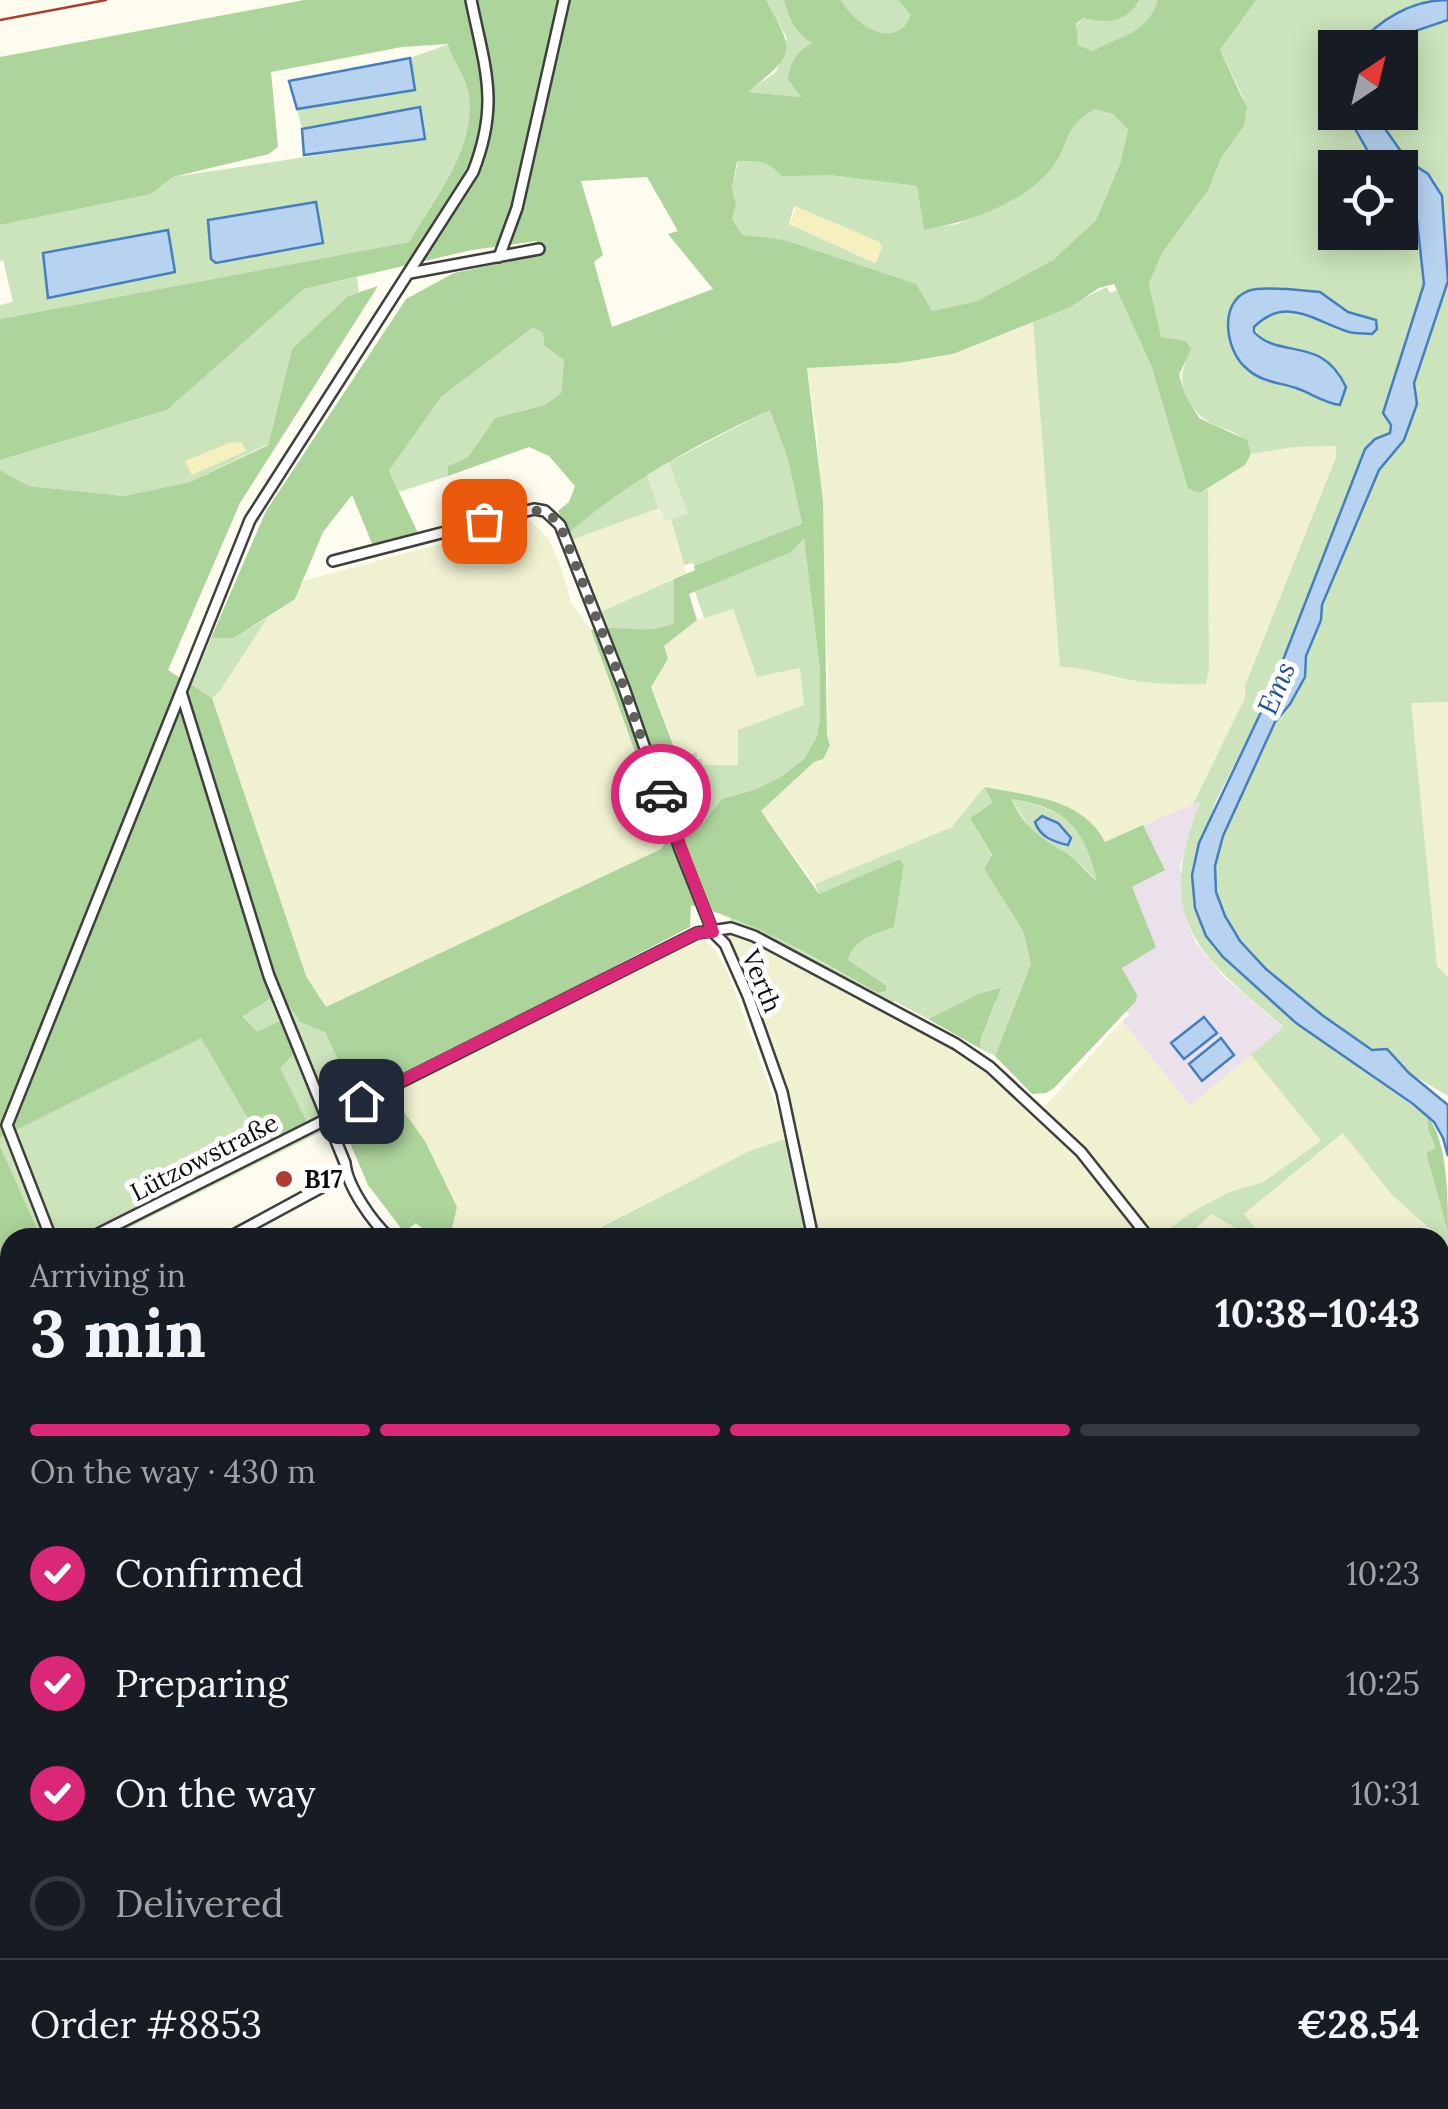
<!DOCTYPE html>
<html lang="en">
<head>
<meta charset="utf-8">
<style>
  :root { --surface:#171b24; --page:#242831; --text:#f1f3f6; --muted:#9ea1a6; --line:#363941; --accent:#db2777 }
  body { margin:0; font-family:Lora,serif; background:var(--page); color:var(--text); height:100vh; display:flex; flex-direction:column; font-size:38px; white-space:nowrap }
  * { box-sizing:border-box; margin:0 }
  p { font-size:32px; color:var(--muted) }
  .icon { flex:none; width:55px; height:55px; fill:none; stroke:currentColor; stroke-width:2; stroke-linecap:round; stroke-linejoin:round }
  .map { position:relative; flex:1; overflow:hidden }
  .details { position:absolute; left:0px; top:1228px; width:1450px; height:882px; display:flex; flex-direction:column; background:var(--surface); border-radius:30px 30px 0 0; box-shadow:0 5px 25px #0003 }
  .details>* { flex:none }
  .needle { width:65px; rotate:35deg }
  .fabs { position:absolute; left:1318px; top:30px; display:grid; gap:20px }
  .fabs a { display:grid; place-items:center; width:100px; height:100px; border-radius:0px; background:var(--surface); box-shadow:0 5px 25px #0003; font-size:50px }
  .pin { position:absolute; display:grid; place-items:center; width:85px; height:85px; color:#fff; margin:-42px; border-radius:20px; box-shadow:0 5px 15px #0006 }
  .courier { position:absolute; display:grid; place-items:center; width:100px; height:100px; margin:-50px; border:8px solid #db2777; border-radius:50%; background:#fff; color:#222; box-shadow:0 2px 12px #0007 }
  .head em { font-style:normal; font-weight:700 }
  .head div { display:flex; flex-direction:column-reverse }
  .head { display:flex; align-items:center; justify-content:space-between; height:170px; padding:0 30px }
  h1 { font-size:65px; font-weight:700; line-height:75px }
  .bar { display:grid; grid-template-columns:repeat(4,1fr); gap:15px 10px; align-content:center; height:120px; padding:0 30px }
  .bar i { height:12px; border-radius:8px; background:var(--line) }
  .bar .selected { background:var(--accent) }
  .bar p { grid-column:span 4 }
  .line { display:flex; align-items:center; gap:25px; padding:0 30px; border-top:2px solid var(--line) }
  .line div { flex:1 }
  ol { padding:0 30px; list-style:none }
  li { display:flex; align-items:center; gap:30px; height:110px }
  li p { margin-inline-start:auto }
  li .icon { padding:10px; border-radius:50%; background:var(--accent); color:#fff; stroke-width:4 }
  li:last-child { color:var(--muted) }
  li i { width:55px; height:55px; border:5px solid var(--line); border-radius:50% }
  .map>svg:first-child { display:block }
  .industrial { fill:#eae1ea }
  .farmland { fill:#eff1d0 }
  .green { fill:#cbe4bb; fill-rule:evenodd }
  .forest { fill:#add49b; fill-rule:evenodd }
  .sand { fill:#f5f0be }
  .pitch { fill:#ddeccb }
  .water { fill:#b7d3f0; stroke:#457fc0; stroke-width:2.5 }
  .lines { fill:none; stroke-linecap:round; stroke-linejoin:round }
  .minor-casing { stroke:#3f3f3f; stroke-width:14 }
  .minor { stroke:#fff; stroke-width:9 }
  .rail { stroke:#af3c32; stroke-width:2.5 }
  .done { stroke:#60605b; stroke-width:10; stroke-dasharray:0 18 }
  .route { stroke:#db2777; stroke-width:12 }
  .poi-dot { fill:#af3c32; stroke:#fff; stroke-width:4 }
  .labels { text-anchor:middle; dominant-baseline:central; stroke-width:10; stroke-linejoin:round; paint-order:stroke }
  .street-label { font-size:25px; fill:#0c0c0c; stroke:#fff }
  .poi-label { font-size:25px; font-weight:bold; fill:#0c0c0c; stroke:#fff; text-anchor:start }
  .water-label { font-size:28px; font-style:italic; fill:#225392; stroke:#fff }
</style>
</head>
<body>
<div class="map">
<svg width="1448" height="2109" viewBox="0 0 1448 2109">
  <rect width="100%" height="100%" fill="#fdfcee"/>
  <!-- industrial -->
  <path class="industrial" d="M1202 800 1180 866 1188 925 1196 943 1224 977 1284 1028 1190 1106 1122 1021 1129 1015 1126 1010 1136 1001 1097 923 1105 841Z"/>
  <!-- farmland -->
  <path class="farmland" d="M1033 322 1061 667H1081L1127 679 1209 668 1208 489 1245 465 1251 454 1294 447 1336 446V457L1245 698 1193 804 1105 842 984 787 952 827 815 884 761 811 814 762 827 736 828 674 817 430 807 367 899 363 953 354Z
    M659 508 664 521 671 519 686 573 598 613 569 541Z
    M530 520 549 539 561 567 571 602 591 630 667 840 661 849 326 1007 306 976 212 698 220 691 268 617 294 599 303 581Z
    M733 609 757 677 800 668 804 705 739 730 738 765H702L696 753 679 757 651 686 668 659 663 646 697 620Z
    M1448 702V977L1437 966 1410 703Z
    M722 928H731L956 1044 1042 1114 1046 1105 1122 1021 1190 1106 1251 1055 1322 1141 1263 1182 1229 1192 1192 1212 1158 1237H817L786 1091 749 988Z
    M705 941 714 948 728 973 788 1138 749 1151 580 1237H450L457 1207 425 1141 404 1112 392 1089 694 942Z
    M1344 1133 1391 1194 1438 1237H1262L1244 1214Z
    M1211 1214 1229 1221 1249 1237 1187 1238Z
    M1440 1313 1448 1322V1508L1440 1513Z
    M771 2100H894L889 2101 890 2109H770Z"/>
  <!-- green -->
  <path class="green" d="M766 0H784C788 18 796 34 812 43L802 97 747 92 776 72 787 38Z
    M841 0H898L911 15C893 53 855 24 841 0Z
    M1140 0H1158C1146 35 1122 34 1093 51L1078 45C1075 33 1073 27 1083 18L1098 21 1138 4Z
    M1256 0H1434L1395 13 1356 47 1335 48V112L1346 113 1377 167 1335 168V232H1400V192L1417 221 1424 284 1386 405 1390 433 1375 439 1365 449 1271 691 1215 803 1192 875 1195 908 1206 936 1223 957 1296 1023 1428 1117V1130L1437 1149 1426 1153 1448 1233V1249L1440 1238 1391 1194 1343 1133 1244 1214 1262 1237C1243 1237 1228 1221 1211 1214L1187 1237H1158L1192 1212 1229 1192 1263 1182 1321 1141 1251 1055 1284 1027C1197 955 1152 919 1201 801L1193 804 1245 698V686L1336 457V446L1294 447 1251 454C1241 420 1210 438 1189 401 1177 380 1183 369 1190 348L1185 341 1161 338 1149 284 1162 253 1209 189 1221 158 1244 126 1243 97 1220 50ZM1243 294 1333 301 1348 312 1361 332C1321 334 1297 285 1254 327L1262 340 1311 352 1328 363 1311 396C1288 383 1264 383 1242 365L1231 307Z
    M1448 20V702L1411 703 1437 966 1448 977V1096L1409 1073 1387 1049 1372 1050 1322 1015 1266 969 1240 941 1225 916 1216 892 1215 866 1223 836 1275 722 1290 704 1305 677 1306 656 1321 620 1322 605 1379 470 1404 440 1417 404 1414 384 1445 292 1440 191 1432 178 1407 160 1381 123 1378 113 1400 112V48L1394 47C1409 32 1427 26 1448 20Z
    M449 44C452 62 467 79 469 96 475 150 435 198 409 242L0 319V305L13 302 3 260 0 261V225L151 194 173 177 424 139 419 107 302 129 297 109 415 90 410 58ZM316 202 323 243 216 263 211 259ZM167 230 175 273 49 298 43 252Z
    M1095 108 1113 114 1128 128 1120 164 1096 220 1053 260 977 301 932 311C867 275 818 245 743 235L732 219 736 205 732 187 738 162 758 160 829 175 917 186 924 229 958 224 1050 170 1075 119ZM794 206 879 242 882 247 875 263 789 224Z
    M357 277 359 292 348 296 292 349 268 444 190 482 124 496 29 486 0 470V460L167 410 304 289Z
    M1107 287 1110 293 1117 290 1151 365 1188 489 1200 493 1208 489 1209 668 1206 684C1179 685 1152 684 1125 679 1103 674 1083 667 1060 667L1033 322Z
    M533 326 543 332 544 346 564 360 561 393 545 405 495 418 468 457 448 466V476L399 492 389 471 441 397Z
    M771 409 787 456 802 525 694 566 693 563 684 565 671 519 687 514 669 462Z
    M647 475 659 508 569 541V533L608 499Z
    M804 537 820 670V719L817 736 804 759 779 778 754 790 722 799 702 824 679 758 697 752V759H702L703 765H738V730L804 705 800 668 757 677 733 609 704 618 695 592Z
    M674 579V623L654 632 603 627 598 613Z
    M268 617 220 691 212 698 191 685 211 638H234Z
    M984 787 994 801 970 818 992 856 984 869 1023 931 1031 964 995 1056 981 1049 980 1041 996 1002 978 994 928 1019 894 1001 889 1008 731 928 730 915 771 934 878 993 886 991V985L848 960C853 938 875 934 894 926L904 863 900 859 819 894 815 884 952 827Z
    M1011 799C1038 804 1075 815 1087 842 1092 855 1094 870 1098 882L1070 855 1051 847 1033 833Z
    M280 991 300 1022 325 1031 354 1094 365 1105C361 1111 333 1132 326 1135L319 1133 110 1237H41L0 1146V1138L201 1037 265 1146 308 1124 280 1068V1020L257 1033 243 1015Z
    M788 1138 808 1237 580 1238 749 1151Z
    M1448 1508V1917L1440 1914V1513Z
    M1448 1932V2007C1436 1981 1441 1959 1448 1932Z
    M1440 2052 1448 2059V2109H1220L1218 2100H1440Z
    M10 2077V2100H111L114 2109H0V2086Z
    M159 2100H449L435 2109H185L178 2101 165 2109H142Z
    M496 2100H566L558 2109H517Z
    M1211 2100 1212 2109H890L889 2101Z"/>
  <!-- forest -->
  <path class="forest" d="M304 0H473L478 9V0H766C796 54 795 53 748 92L801 97 788 79C791 60 796 53 812 43 796 34 788 18 784 0H841C855 24 894 53 911 15L898 0H1140C1125 23 1108 24 1083 18L1076 24 1078 45 1093 51C1122 34 1146 35 1158 0H1256L1220 50 1247 108 1244 126 1221 158 1209 189 1162 253 1149 284 1161 337 1186 341 1191 349 1179 375 1185 394 1199 418 1247 440 1251 454 1245 465 1200 493 1188 489 1151 365 1114 284 1099 288 1070 307 953 354 899 363 807 368 823 502 827 736 830 745 823 759 814 762 761 811 819 894 900 859 904 864 894 927C875 934 854 938 848 960L886 985V991L878 993C817 959 759 923 691 905L690 927 390 1083 404 1112 425 1141 457 1207 450 1237H432L416 1223 404 1232 368 1185 341 1122 362 1111 365 1105 354 1094 325 1032 300 1022 280 992 243 1016 257 1032 281 1020 294 1053 280 1068 308 1124 265 1147 201 1038 0 1138V470L29 486 124 496 190 482 268 445 292 349 348 296 378 286 240 503 168 670 212 698 306 976 326 1007 661 849 667 840 591 630C623 623 643 637 674 623V579L695 570 694 566 802 524 787 456 770 410C698 444 629 480 569 533L558 511 569 502 575 486 549 456 529 447 448 476V466L468 457 495 418 545 405 561 393 564 360 544 346 543 333 533 327 441 397 389 471 418 533 373 546 352 495 323 532 295 599 234 638H211L266 511 406 299 454 273 540 255 543 248 536 241 472 250 304 289 167 410 0 460V319L409 242C435 198 475 150 469 96 467 79 453 62 448 44L402 47 271 72 278 147 269 154 173 177 151 194 0 225V57ZM1095 109 1113 114 1128 129 1120 164 1096 220 1053 260 977 301 932 311 916 284 784 240 743 235 732 219 736 205 732 187 737 162C759 160 767 160 782 176L829 175 917 186 924 230C966 223 1022 204 1050 170 1071 145 1061 127 1095 109ZM647 177 678 231 668 234 713 289 612 327 594 262 603 255 581 181ZM804 538 820 670V719L817 736 804 759 779 778 754 790 722 799 703 823 651 687 668 659 664 646 697 620 689 594 791 552Z
    M984 787C1028 796 1082 797 1105 842L1143 825 1165 870 1132 887 1156 947 1122 968 1137 995 1136 1001 1054 1088 1046 1093 1032 1094 995 1056 1031 964 1023 931 984 869 992 855 970 818 993 802ZM1011 799C1067 807 1085 829 1097 881 1087 874 1078 861 1068 854 1039 837 1027 830 1011 799Z
    M1001 988 980 1041 981 1049 928 1019 978 994Z
    M1428 1117C1448 1143 1448 1198 1448 1233L1426 1153 1436 1148 1428 1130Z
    M0 1146 41 1237 10 1238V1269L0 1274Z
    M0 1969 10 2007V2077L0 2086Z
    M449 2100H496L517 2109H435Z
    M566 2100H679L702 2109H558Z"/>
  <!-- sand -->
  <path class="sand" d="M794 206 879 242 882 247 876 263 789 224 795 211Z
    M231 442 242 443 246 451 192 475 185 461Z"/>
  <!-- pitch -->
  <path class="pitch" d="M669 462 688 514 664 521 647 475Z"/>
  <!-- water -->
  <path class="water" d="M1448 0V20L1415 31 1394 47H1356C1379 20 1411 0 1448 0Z
    M410 58 415 90 297 109 289 81Z
    M420 107 425 139 304 155 302 129Z
    M1346 113H1378L1381 123 1407 160 1428 174 1442 196 1448 281 1414 383 1417 404 1404 440 1379 470 1322 605 1321 620 1306 656 1305 677 1290 704 1275 722 1223 836 1215 866 1216 892 1225 916 1240 941 1266 969 1322 1015 1372 1050 1387 1049 1409 1073 1448 1105V1156L1443 1138 1434 1122 1413 1104 1296 1023 1223 957 1206 936 1195 908 1192 875 1199 843 1271 691 1365 449 1375 439 1390 433 1391 425 1383 413 1424 284 1417 221 1400 192V168L1377 167Z
    M316 202 323 243 216 263 211 259 208 220Z
    M168 230 175 272 48 298 43 253Z
    M1287 289 1320 292 1348 312 1376 320 1377 329 1372 334C1365 333 1356 334 1349 332 1314 321 1286 295 1254 327V332C1280 360 1321 334 1346 387L1340 405C1324 403 1311 393 1296 388 1277 382 1260 382 1245 367 1226 350 1218 303 1248 291 1259 287 1276 289 1287 289Z
    M1042 816 1058 823 1071 838 1068 845C1054 842 1040 837 1035 822Z
    M1204 1017 1217 1033 1184 1059 1171 1043Z
    M1221 1038 1234 1055 1202 1081 1189 1064Z"/>
  <g class="lines">
    <!-- minor casing -->
    <g class="minor-casing">
      <path id="minor" d="M499 257 517 208 564 0
        M410 273 539 249
        M333 561 534 509 545 511 560 525 624 688 680 849 713 932 725 944 748 996 782 1092 813 1238
        M181 692 269 976 345 1163C347 1186 372 1222 390 1238
        M51 1238 7 1125 250 520 473 172C500 103 485 69 471 0
        M90 1238 697 933 731 928 754 936 956 1044 990 1067 1081 1152 1149 1238
        M228 1238 346 1174
        M0 1283 10 1278
        M0 1404 10 1394
        M0 1596 10 1622
        M0 1709 10 1708
        M0 1828 10 1824
        M0 2045 10 2042
        M171 2100 176 2109
        M1215 2100 1216 2109
        M758 2109V2100"/>
    </g>
    <!-- minor -->
    <use href="#minor" class="minor"/>
    <!-- rail -->
    <path class="rail" d="M0 20 106 0"/>
  </g>
  <g class="lines">
    <!-- done -->
    <path class="done" d="M484 521C510 514 540 499 560 525L624 688 661 794"/>
    <!-- route -->
    <path class="route" d="M361 1101 697 933 713 932 661 794"/>
  </g>
  <!-- markers -->
  <circle class="poi-dot" cx="284" cy="1179" r="10"/>
  <g class="labels">
    <!-- street labels -->
    <g class="street-label">
      <text transform="translate(762 981) rotate(68)">Verth</text>
      <text transform="translate(204 1157) rotate(-27)">Lützowstraße</text>
    </g>
    <!-- poi labels -->
    <g class="poi-label">
      <text x="304" y="1179">B17</text>
    </g>
    <!-- water labels -->
    <g class="water-label">
      <text transform="translate(1276 688) rotate(-67)">Ems</text>
    </g>
  </g>
</svg>
<div class="fabs">
<a><svg class="needle" viewBox="-14 -14 28 28"><path d="M0-13l5 13h-10z" fill="#e53935"/><path d="M0 13l5-13h-10z" fill="#9ea1a6"/></svg></a>
<a><svg class="icon" aria-label="locate" viewBox="0 0 24 24"><circle cx="12" cy="12" r="6"/><path d="M12 2v4M12 18v4M2 12h4M18 12h4"/></svg></a>
</div>
<div class="pin" style="left:484px;top:521px;background:#ea580c"><svg class="icon" aria-label="bag" viewBox="0 0 24 24"><path d="M5 8h14l-1 12H6zM9 8a3 3 0 0 1 6 0"/></svg></div>
<div class="pin" style="left:361px;top:1101px;background:#1f2937"><svg class="icon" aria-label="home" viewBox="0 0 24 24"><path d="M3 11l9-7 9 7M6 9v11h12V9"/></svg></div>
<div class="courier" style="left:661px;top:794px"><svg class="icon" aria-label="car" viewBox="0 0 24 24"><path d="M5 17H2v-5l4-1 3-4h7l3 4 3 1v5h-3M9 17h6M6 11h13"/><circle cx="7" cy="17" r="2"/><circle cx="17" cy="17" r="2"/></svg></div>
<section class="details">
<div class="head"><div><h1>3 min</h1><p>Arriving in</p></div><em>10:38–10:43</em></div>
<div class="bar"><i class="selected"></i><i class="selected"></i><i class="selected"></i><i></i><p>On the way · 430 m</p></div>
<ol>
<li><svg class="icon" aria-label="check" viewBox="0 0 24 24"><path d="M5 12l5 5 9-10"/></svg>Confirmed<p>10:23</p></li>
<li><svg class="icon" aria-label="check" viewBox="0 0 24 24"><path d="M5 12l5 5 9-10"/></svg>Preparing<p>10:25</p></li>
<li><svg class="icon" aria-label="check" viewBox="0 0 24 24"><path d="M5 12l5 5 9-10"/></svg>On the way<p>10:31</p></li>
<li><i></i>Delivered</li>
</ol>
<div class="line" style="height:130px"><div>Order #8853</div><b>€28.54</b></div>
</section>
</div>
</body>
</html>
